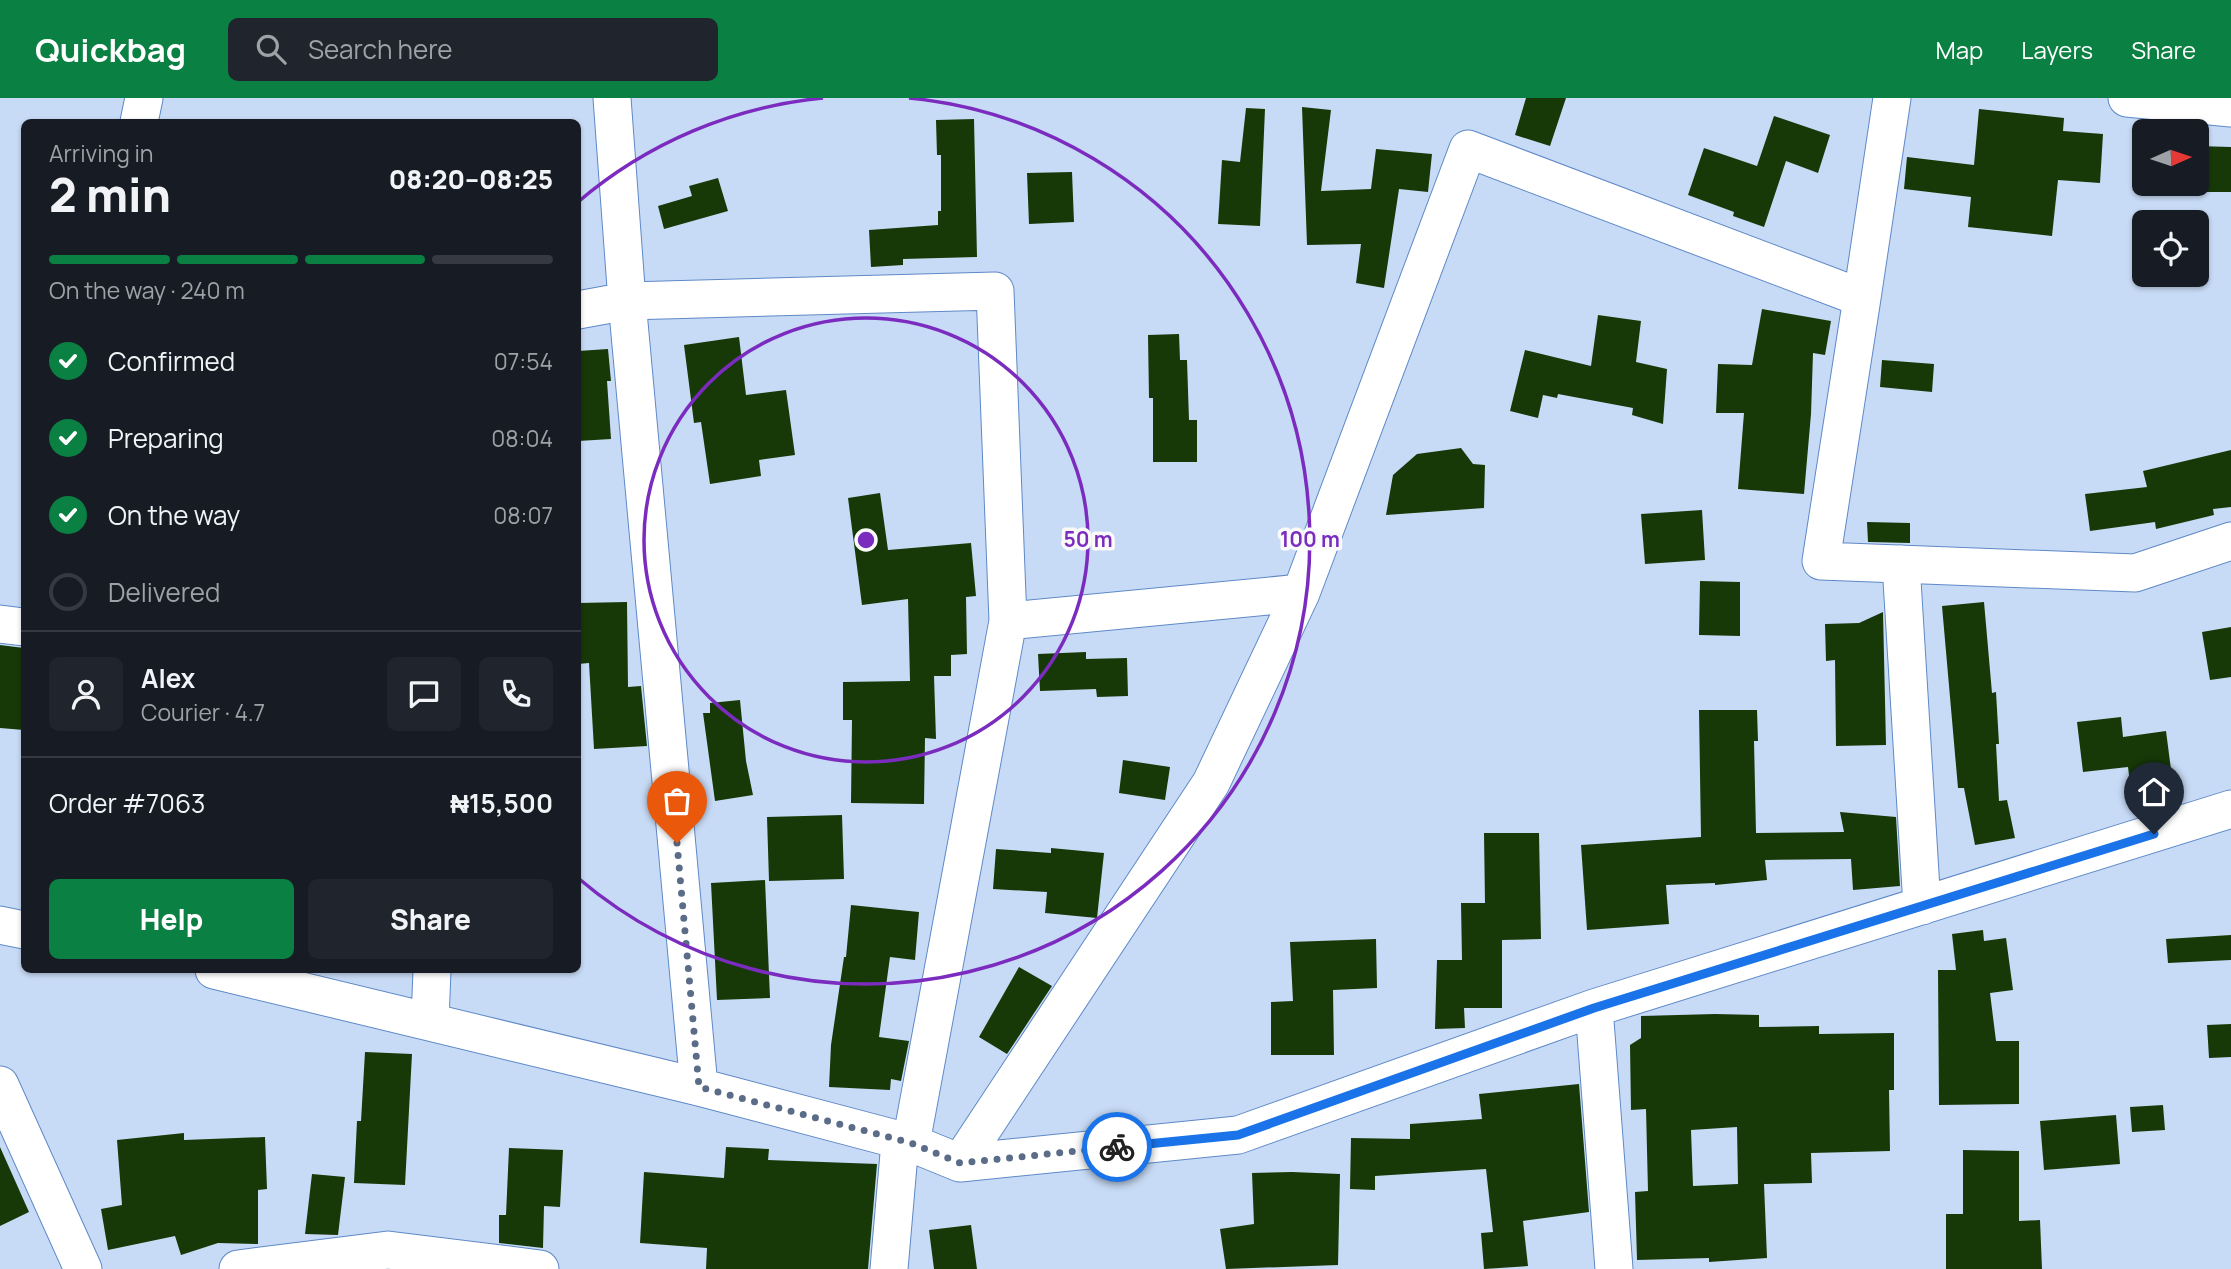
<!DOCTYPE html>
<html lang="en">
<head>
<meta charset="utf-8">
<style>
  :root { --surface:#171b24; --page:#20242c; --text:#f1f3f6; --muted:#9ea1a6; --line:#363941; --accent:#0b8043 }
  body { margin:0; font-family:Manrope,sans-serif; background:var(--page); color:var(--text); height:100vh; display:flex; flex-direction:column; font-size:26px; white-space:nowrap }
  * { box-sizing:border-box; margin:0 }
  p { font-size:23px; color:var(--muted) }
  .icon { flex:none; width:38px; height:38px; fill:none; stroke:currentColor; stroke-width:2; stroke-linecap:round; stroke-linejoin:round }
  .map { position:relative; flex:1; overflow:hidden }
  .sheet { position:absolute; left:21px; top:21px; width:560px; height:854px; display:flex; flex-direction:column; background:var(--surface); border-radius:10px; box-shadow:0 2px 5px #0004 }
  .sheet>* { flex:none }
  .needle { width:46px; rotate:87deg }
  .buttons { position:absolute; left:2132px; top:21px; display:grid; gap:14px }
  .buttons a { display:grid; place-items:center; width:77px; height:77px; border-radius:10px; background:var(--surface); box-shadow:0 2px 5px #0004; font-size:35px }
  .pin { position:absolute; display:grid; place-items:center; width:60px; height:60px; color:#fff; margin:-72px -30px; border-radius:50% 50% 50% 0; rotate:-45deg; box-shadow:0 0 7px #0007 }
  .pin .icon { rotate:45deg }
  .courier { position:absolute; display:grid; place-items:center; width:70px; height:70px; margin:-35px; border:5px solid #1a73e8; border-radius:50%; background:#fff; color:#222; box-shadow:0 2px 9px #0007 }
  .summary em { font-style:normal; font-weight:800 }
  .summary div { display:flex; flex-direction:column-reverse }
  .summary { display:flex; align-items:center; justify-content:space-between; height:119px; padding:0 28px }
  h1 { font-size:46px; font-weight:800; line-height:52px }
  .bar { display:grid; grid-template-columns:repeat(4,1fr); gap:10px 7px; align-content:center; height:84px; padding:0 28px }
  .bar i { height:9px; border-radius:5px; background:var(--line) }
  .bar .selected { background:var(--accent) }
  .bar p { grid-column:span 4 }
  .line { display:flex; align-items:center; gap:18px; padding:0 28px; border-top:2px solid var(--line) }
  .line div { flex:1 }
  .round { display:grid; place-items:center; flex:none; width:74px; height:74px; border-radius:10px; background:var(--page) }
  ol { padding:0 28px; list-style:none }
  li { display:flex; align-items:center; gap:21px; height:77px }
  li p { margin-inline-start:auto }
  li .icon { padding:7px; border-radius:50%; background:var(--accent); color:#fff; stroke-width:4 }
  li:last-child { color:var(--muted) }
  li i { width:38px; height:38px; border:4px solid var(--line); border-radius:50% }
  .button { display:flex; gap:14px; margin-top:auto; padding:14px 28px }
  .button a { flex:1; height:80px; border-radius:10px; background:var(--accent); color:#fff; font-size:28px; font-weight:800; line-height:80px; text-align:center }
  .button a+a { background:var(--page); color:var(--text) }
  header { display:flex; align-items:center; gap:42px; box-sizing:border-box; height:98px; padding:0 35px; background:var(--accent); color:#fff }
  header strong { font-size:33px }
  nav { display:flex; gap:38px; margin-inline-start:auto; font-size:24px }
  .search { width:490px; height:63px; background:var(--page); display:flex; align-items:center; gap:18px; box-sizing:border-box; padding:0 24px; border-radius:10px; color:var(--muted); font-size:26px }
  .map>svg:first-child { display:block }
  .building { fill:#173907; fill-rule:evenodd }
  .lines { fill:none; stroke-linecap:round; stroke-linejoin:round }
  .minor-casing { stroke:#5e89c7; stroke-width:39 }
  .minor { stroke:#fff; stroke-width:37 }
  .done { stroke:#5a6c87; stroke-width:7; stroke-dasharray:0 12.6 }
  .route { stroke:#1a73e8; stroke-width:9 }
  .ring { fill:none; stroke:#7b2cbf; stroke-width:3.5 }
  .centre { fill:#7b2cbf; stroke:#fafafa; stroke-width:3.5 }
  .ring-label { font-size:21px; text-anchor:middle; font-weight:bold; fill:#7b2cbf; stroke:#fafafa; stroke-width:7; stroke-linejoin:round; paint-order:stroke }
</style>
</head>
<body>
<header>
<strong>Quickbag</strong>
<div class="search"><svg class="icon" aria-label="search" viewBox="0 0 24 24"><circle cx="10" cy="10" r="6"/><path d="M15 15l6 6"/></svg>Search here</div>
<nav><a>Map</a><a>Layers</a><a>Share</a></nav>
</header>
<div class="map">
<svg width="2231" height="1171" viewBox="0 0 2231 1171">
  <rect width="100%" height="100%" fill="#c8dbf6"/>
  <!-- building -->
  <path class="building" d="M1526 0H1566L1550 48 1515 37Z
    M1302 9 1331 12 1321 93 1371 91 1376 51 1432 56 1428 94 1399 91 1384 190 1356 185 1361 146 1307 147Z
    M1246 10 1265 11 1260 128 1218 126 1222 62 1240 64Z
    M1979 11 2064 20 2063 33 2103 36 2100 85 2058 82 2052 138 1968 129 1971 99 1904 91 1907 59 1974 67Z
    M1774 18 1830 37 1818 75 1786 63 1764 129 1733 118 1734 114 1688 97 1704 50 1757 68Z
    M974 21 977 159 903 161V167L871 169 869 132 938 127V113H941V57H937L936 22Z
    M2197 48 2231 49V94H2196Z
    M1072 74 1074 124 1029 126 1027 75Z
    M718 80 728 113 664 131 658 108 692 98 689 88Z
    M1762 211 1831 223 1825 257 1813 255 1811 316 1804 396 1738 391 1744 315H1716L1718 266 1752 267Z
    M1598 217 1641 223 1636 264 1667 271 1663 326 1632 317 1633 310 1558 296 1557 300 1543 297 1538 320 1510 313 1525 252 1591 268Z
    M1179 236 1180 262H1187L1189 322H1197V364H1153V300H1149L1148 237Z
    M739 239 746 297 786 292 795 357 759 362 761 378 710 386 701 324 694 325 684 247Z
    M608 251 611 283H607L611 341 578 343V253Z
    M1882 262 1934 266 1932 294 1880 289Z
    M1461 350 1473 366 1485 367 1484 410 1386 417 1393 377 1417 356Z
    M2231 352V409L2213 411 2214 417 2156 431 2155 424 2090 433 2085 396 2147 389 2143 373Z
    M880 395 888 452 971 445 976 498 966 499 967 556 951 557V578H934L936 641 925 640 924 706 851 705 852 622H843V584L910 583 908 501 862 507 848 400Z
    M1702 412 1705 462 1645 466 1641 416Z
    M1867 424 1910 425V445L1868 444Z
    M1700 483 1740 484V538L1699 537Z
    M627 504 628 589 641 588 647 648 594 651 589 565 578 566V505Z
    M1984 504 1992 595 1996 594 1999 646H1996L1999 703 2007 702 2015 740 1975 747 1964 690H1958L1942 508Z
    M1883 514 1886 647 1836 648 1835 562 1826 563 1825 526 1859 525Z
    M2231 529V579L2210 582 2202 534Z
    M0 547 24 550V632L0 630Z
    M1086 554V561L1127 560 1128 598 1097 599 1096 591 1040 593 1038 556Z
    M740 602 746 663 753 697 715 703 703 615H710V605Z
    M1699 612H1757L1758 643H1754L1756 735 1844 734 1840 714 1896 719 1900 788 1853 792 1851 761 1765 762 1767 782 1715 787V785L1666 787 1669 826 1587 832 1581 747 1701 739Z
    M2121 619 2123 639 2166 633 2172 679 2130 685 2128 669 2083 674 2077 624Z
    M1123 662 1170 669 1165 702 1119 695Z
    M842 717 844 781 769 783 767 719Z
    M1484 735H1539L1541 841 1502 842V910H1464L1465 930 1435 931 1437 862H1462L1461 805H1485Z
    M1051 750 1104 755 1097 820 1045 815 1047 794 993 791 996 751 1051 755Z
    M765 782 770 900 717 902 711 785Z
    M851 807 919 814 915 862 890 859 879 939 909 943 901 983 891 981 890 992 829 989 831 947 844 859H846Z
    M1983 832 1984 843 2006 840 2013 892 1990 895 1996 943H2019V1006L1939 1007 1938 872H1956L1952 836Z
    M2231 837V862L2168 865 2166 841Z
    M1376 841 1377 890 1333 892 1334 957H1271V904L1293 903 1290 844Z
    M1019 869 1052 888 1007 956 979 939Z
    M1715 916 1759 917V929L1819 928V936L1894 935V992H1889L1890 1053 1811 1055 1812 1085 1764 1086 1767 1160 1709 1164V1160L1637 1162 1635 1094 1648 1093 1646 1011 1631 1012 1630 947 1641 940V918ZM1737 1029 1738 1086 1693 1088 1691 1032Z
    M2231 926V959L2209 960 2207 927Z
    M365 954 412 956 405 1087 354 1085 357 1023H361Z
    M1579 986 1589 1114 1523 1123 1528 1168 1484 1171 1481 1135 1493 1134 1486 1071 1375 1078V1092L1350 1091 1351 1040 1410 1041V1026L1482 1021 1479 996Z
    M2163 1007 2165 1032 2132 1034 2130 1009Z
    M2116 1017 2120 1066 2044 1072 2040 1023Z
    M184 1035V1042L265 1039 267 1091 258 1092V1146L218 1145 181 1157 175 1138 108 1152 101 1111 122 1107 117 1042Z
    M0 1049 29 1114 0 1128Z
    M726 1049 769 1051 768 1062 877 1066 868 1171H706L707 1150 640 1145 644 1074 724 1080Z
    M509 1050 563 1052 560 1109 544 1108 543 1150 499 1145V1117H506Z
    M1963 1052 2019 1053V1123L2040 1122 2042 1171H1946V1116H1963Z
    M1292 1074 1340 1076 1338 1167 1226 1171 1220 1131 1254 1126 1252 1075Z
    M312 1076 345 1079 338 1137 305 1136Z
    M971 1127 977 1171H934L929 1132Z"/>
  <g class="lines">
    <!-- minor casing -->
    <g class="minor-casing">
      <path id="minor" d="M2127 0 2231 10
        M139 24 144 0
        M1862 200 1821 463 2135 475 2231 443
        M578 212 627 203 612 0
        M1901 466 1922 808
        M0 526 24 529
        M0 827 24 832
        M214 872 699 989 911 1045 960 1065 1238 1037 1594 910 2231 711
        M1594 910 1614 1171
        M430 924 432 872
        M0 987 83 1171
        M699 989 627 203 995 193 1008 523
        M911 1045 1008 523 1301 495 1468 51 1862 200 1892 0
        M960 1065 1211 685 1301 495
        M238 1171 388 1152 540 1171
        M889 1171 900 1044"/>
    </g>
    <!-- minor -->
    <use href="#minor" class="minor"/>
  </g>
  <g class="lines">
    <!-- done -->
    <path class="done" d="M677 745 699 989 911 1045 960 1065 1117 1049"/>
    <!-- route -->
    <path class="route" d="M1117 1049 1238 1037 1594 910 2154 736"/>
  </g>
  <!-- distance rings -->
  <g class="ring">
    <circle cx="866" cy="442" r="222"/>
    <path d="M578 104A444 444 0 0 1 823 0M909 0A444 444 0 1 1 578 780"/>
  </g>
  <circle cx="866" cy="442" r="10" class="centre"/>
  <g class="ring-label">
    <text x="1088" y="449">50 m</text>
    <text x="1310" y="449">100 m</text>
  </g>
</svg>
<div class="buttons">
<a><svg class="needle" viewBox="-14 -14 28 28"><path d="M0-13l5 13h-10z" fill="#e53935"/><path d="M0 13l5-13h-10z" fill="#9ea1a6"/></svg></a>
<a><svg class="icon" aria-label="locate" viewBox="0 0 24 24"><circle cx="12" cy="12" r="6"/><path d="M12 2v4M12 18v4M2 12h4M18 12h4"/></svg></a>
</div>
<div class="pin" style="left:677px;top:745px;background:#ea580c"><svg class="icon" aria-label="bag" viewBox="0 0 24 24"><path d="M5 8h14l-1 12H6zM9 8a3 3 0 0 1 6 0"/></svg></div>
<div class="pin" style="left:2154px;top:736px;background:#1f2937"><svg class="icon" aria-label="home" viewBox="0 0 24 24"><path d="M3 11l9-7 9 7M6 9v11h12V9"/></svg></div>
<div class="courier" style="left:1117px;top:1049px"><svg class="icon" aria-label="bike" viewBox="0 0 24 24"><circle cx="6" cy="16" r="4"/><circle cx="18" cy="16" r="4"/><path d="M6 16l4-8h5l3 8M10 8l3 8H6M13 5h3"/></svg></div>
<section class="sheet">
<div class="summary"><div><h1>2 min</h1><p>Arriving in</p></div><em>08:20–08:25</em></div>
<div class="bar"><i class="selected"></i><i class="selected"></i><i class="selected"></i><i></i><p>On the way · 240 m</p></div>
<ol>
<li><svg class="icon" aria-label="check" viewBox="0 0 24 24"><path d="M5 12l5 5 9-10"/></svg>Confirmed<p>07:54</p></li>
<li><svg class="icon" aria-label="check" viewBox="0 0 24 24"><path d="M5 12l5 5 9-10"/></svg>Preparing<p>08:04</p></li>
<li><svg class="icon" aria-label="check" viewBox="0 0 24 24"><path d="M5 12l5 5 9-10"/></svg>On the way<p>08:07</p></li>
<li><i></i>Delivered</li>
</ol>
<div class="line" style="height:126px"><a class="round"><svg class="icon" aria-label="person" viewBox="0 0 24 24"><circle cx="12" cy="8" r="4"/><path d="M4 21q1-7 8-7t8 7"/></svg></a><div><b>Alex</b><p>Courier · 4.7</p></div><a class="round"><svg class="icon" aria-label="chat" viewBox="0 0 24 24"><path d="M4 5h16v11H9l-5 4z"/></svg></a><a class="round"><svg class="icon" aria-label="phone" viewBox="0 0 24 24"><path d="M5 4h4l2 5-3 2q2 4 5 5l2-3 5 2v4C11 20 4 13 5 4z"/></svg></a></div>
<div class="line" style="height:91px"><div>Order #7063</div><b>₦15,500</b></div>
<div class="button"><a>Help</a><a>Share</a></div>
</section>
</div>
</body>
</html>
